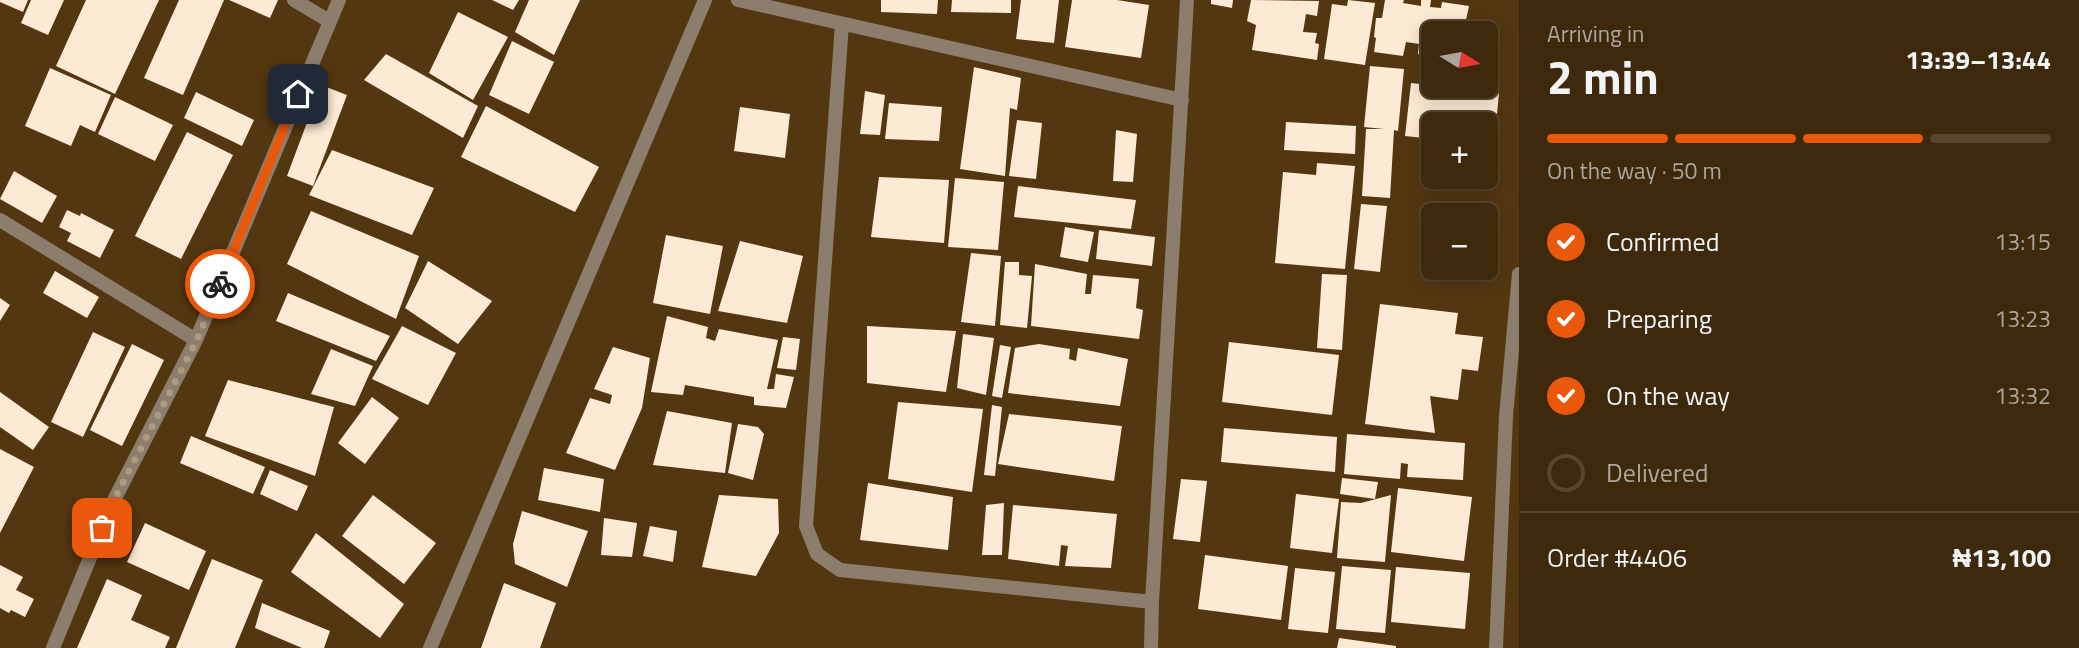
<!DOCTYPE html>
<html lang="en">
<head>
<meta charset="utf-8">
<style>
  :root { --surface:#3e290c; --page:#49351a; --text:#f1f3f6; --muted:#ada69d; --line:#57452d; --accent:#ea580c }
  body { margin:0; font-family:"Titillium Web",sans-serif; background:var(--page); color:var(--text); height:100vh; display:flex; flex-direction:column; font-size:26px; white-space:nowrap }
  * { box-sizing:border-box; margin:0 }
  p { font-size:23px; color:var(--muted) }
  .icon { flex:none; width:38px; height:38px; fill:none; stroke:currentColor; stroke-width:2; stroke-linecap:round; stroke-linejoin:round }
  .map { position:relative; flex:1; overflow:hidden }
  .details { display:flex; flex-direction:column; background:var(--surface); width:560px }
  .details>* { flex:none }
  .needle { width:46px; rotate:101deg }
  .buttons { position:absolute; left:1421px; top:21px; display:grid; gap:14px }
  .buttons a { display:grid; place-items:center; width:77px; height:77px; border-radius:10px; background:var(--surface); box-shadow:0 4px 18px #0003,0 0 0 2px var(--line); font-size:35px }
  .pin { position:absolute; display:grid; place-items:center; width:60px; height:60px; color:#fff; margin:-30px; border-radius:14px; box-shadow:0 4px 10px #0006 }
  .courier { position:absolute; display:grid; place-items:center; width:70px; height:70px; margin:-35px; border:5px solid #ea580c; border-radius:50%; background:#fff; color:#222; box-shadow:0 2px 9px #0007 }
  .headline em { font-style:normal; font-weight:700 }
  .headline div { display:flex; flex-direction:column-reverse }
  .headline { display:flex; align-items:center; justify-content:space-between; height:119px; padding:0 28px }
  h1 { font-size:46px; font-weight:700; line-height:52px }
  .bar { display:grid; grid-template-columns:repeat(4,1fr); gap:10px 7px; align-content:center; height:84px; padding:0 28px }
  .bar i { height:9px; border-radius:5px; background:var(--line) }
  .bar .active { background:var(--accent) }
  .bar p { grid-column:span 4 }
  .line { display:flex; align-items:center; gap:18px; padding:0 28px; border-top:2px solid var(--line) }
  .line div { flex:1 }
  ol { padding:0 28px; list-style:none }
  li { display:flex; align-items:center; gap:21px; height:77px }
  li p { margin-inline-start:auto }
  li .icon { padding:7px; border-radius:50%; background:var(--accent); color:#fff; stroke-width:4 }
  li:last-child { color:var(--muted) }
  li i { width:38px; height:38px; border:4px solid var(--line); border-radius:50% }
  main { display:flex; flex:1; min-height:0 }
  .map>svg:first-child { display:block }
  .building { fill:#fdead4 }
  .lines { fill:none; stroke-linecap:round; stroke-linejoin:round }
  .street { stroke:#8c7d6d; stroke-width:14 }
  .done { stroke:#af9a80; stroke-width:7; stroke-dasharray:0 12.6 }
  .route { stroke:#ea580c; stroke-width:9 }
</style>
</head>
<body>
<main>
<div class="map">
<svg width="1519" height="648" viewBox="0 0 1519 648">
  <rect width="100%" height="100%" fill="#533710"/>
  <!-- building -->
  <path class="building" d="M0 0H28L23 12 0 2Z
    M31 0H64L48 35 21 23Z
    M86 0H159L115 94 56 66Z
    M179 0H224L183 95 144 78Z
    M229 0H278L270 18Z
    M492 0H519L513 10Z
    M529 0H580L554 55 515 32Z
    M881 0H938L937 14 881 12Z
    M952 0H1011V13L951 12Z
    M1021 0H1059L1054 43 1016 39Z
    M1072 0H1117L1149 5 1141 58 1065 47Z
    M1211 0H1233L1232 8 1211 4Z
    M1251 0 1319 1 1317 16 1306 14 1303 32 1317 33 1315 43 1319 44 1317 60 1252 50 1256 25 1247 21Z
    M1348 0 1375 3 1365 65 1324 59 1332 4 1347 6Z
    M1385 0H1404L1403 3 1421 6V0H1431L1430 7 1441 8 1442 2 1469 6 1466 20 1476 21 1475 33H1433V56L1418 54 1419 44 1406 42 1403 56 1374 52 1376 38 1374 37 1376 18H1382Z
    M458 12 508 37 473 100 429 73Z
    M512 41 554 62 529 114 489 95Z
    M386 54 478 106 463 138 364 80Z
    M1370 66 1404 69 1398 131 1394 130 1390 198 1362 196 1366 129H1384L1364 127Z
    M974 67 1021 78 1017 110 1010 108 1005 176 960 169Z
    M50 68 111 95 95 132 80 125 71 146 25 126Z
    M1411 83 1499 93 1494 146 1486 145V124H1433V139L1405 136Z
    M321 85 347 95 313 186 287 176Z
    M865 91 885 95 880 135 860 134Z
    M196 92 254 120 242 146 184 118Z
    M115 97 173 125 155 161 98 134Z
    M889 103 942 107 939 141 885 139Z
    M486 106 599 167 575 212 461 157Z
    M740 107 790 114 785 158 734 151Z
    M1017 120 1042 123 1036 179 1009 176Z
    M1286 122 1356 126 1355 154 1284 150Z
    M1116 130 1137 134 1133 182 1113 181Z
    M187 132 233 155 181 259 135 236Z
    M332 150 434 188 412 235 309 195Z
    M1317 163 1355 166 1345 269 1275 263 1283 172 1316 175Z
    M14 171 57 196 42 223 0 199Z
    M879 177 949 180 944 243 871 237Z
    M955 178 1004 182 998 250 948 247Z
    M1018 186 1136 200 1131 229 1014 217Z
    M1361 204 1387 206 1380 272 1354 269Z
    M67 210 80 216 81 213 114 230 100 258 67 241 71 233 59 227Z
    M311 211 419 256 396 319 287 264Z
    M1065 227 1094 232 1088 262 1060 257Z
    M1099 230 1155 237 1152 266 1096 259Z
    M666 235 723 246 710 314 653 303Z
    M740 241 803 256 787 323 718 311Z
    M971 253 1001 256 995 326 961 322Z
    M428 261 492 301 458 344 405 308Z
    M1005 262H1019V275L1032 276 1027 328 1000 325Z
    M1035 264 1087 274 1085 294H1091L1093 275 1139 279 1136 308 1143 310 1139 339 1031 326Z
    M55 271 99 297 87 318 43 293Z
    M1322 274 1347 275 1342 350 1317 348Z
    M288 293 390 336 376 361 276 321Z
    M0 298 10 305 0 321Z
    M1380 304 1458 313 1455 334 1483 337 1478 371 1462 369 1458 400 1430 396 1435 433 1365 424Z
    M667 316 708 327 706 338 715 341 719 329 778 340 767 389H774L776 374 794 377 786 408 754 405V397L685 385 683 395 651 392Z
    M402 326 456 353 428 405 372 379Z
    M867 326 956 331 946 392 867 383Z
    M93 332 125 347 83 437 51 422Z
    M963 334 994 338 986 395 957 388Z
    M783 337 800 339 796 370 777 368Z
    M1229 342 1339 355 1332 415 1222 402Z
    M132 344 164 360 122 446 90 430Z
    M1039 344 1070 349 1069 359 1076 361 1078 348 1128 359 1120 406 1008 393 1015 348Z
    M1000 345 1011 347 1002 398 992 396Z
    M613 347 650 358 642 408 615 470 566 453 590 398 610 404 612 395 594 389Z
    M331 349 373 366 355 406 311 394Z
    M228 380 334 407 315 476 205 436Z
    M0 392 49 427 33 450 0 427Z
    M372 397 399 418 365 464 338 443Z
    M898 402 983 409 972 492 888 479Z
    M992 405 1002 407 995 476 984 475Z
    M667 411 732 423 725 473 653 465Z
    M1009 414 1122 426 1114 481 998 464Z
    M738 424 758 427 764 434 753 480 728 473Z
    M1224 428 1337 437 1335 472 1221 462Z
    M1347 434 1465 443 1463 480 1407 477 1408 464 1401 463 1400 479 1344 474Z
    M191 436 265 467 253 494 180 463Z
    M0 449 34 467 0 533Z
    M544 468 604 479 600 512 538 500Z
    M270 470 308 486 297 511 260 494Z
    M1342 478 1378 482 1375 499 1340 494Z
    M1181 479 1207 481 1200 542 1173 539Z
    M868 483 953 497 948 550 860 540Z
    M1398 488 1472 497 1464 561 1391 552Z
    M1296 494 1339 499 1332 553 1290 548Z
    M373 495 436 543 404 584 342 536Z
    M719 495 778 499 779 533 756 576 702 567Z
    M1391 495 1385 562 1337 558 1341 502 1361 503Z
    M1004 503 1002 555H982L986 505Z
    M1013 505 1117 514 1111 568 1065 566 1068 546 1061 545 1059 566 1008 559Z
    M522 511 588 531 567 587 515 564 513 544Z
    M604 518 637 523 632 557 601 555Z
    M145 523 206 551 189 590 127 562Z
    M650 526 677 531 673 562 643 556Z
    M316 533 404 604 380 638 291 572Z
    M1205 555 1288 566 1281 620 1198 609Z
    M212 559 263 580 235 648H176Z
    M0 565 23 577 16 590 34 599 25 617 11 610 9 613 0 608Z
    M1342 566 1391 570 1385 633 1336 629Z
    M1396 567 1470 573 1465 629 1391 622Z
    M1295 568 1335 572 1328 633 1288 629Z
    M107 579 142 595 131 620 170 637 165 648H77Z
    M504 583 556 603 540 648H481Z
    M262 603 330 631 324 648H302L255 628Z
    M1339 638 1396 646V648H1337Z"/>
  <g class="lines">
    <!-- street -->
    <path class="street" d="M294 0 329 21
      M738 0 1182 100
      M842 24 806 526 817 554 840 570 1152 602
      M0 220 196 340
      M53 648 112 504 196 340 339 0
      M430 648 705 0
      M1151 648 1152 602 1187 0
      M1496 648 1506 416 1519 274"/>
  </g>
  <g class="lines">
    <!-- done -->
    <path class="done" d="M102 528 112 504 197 340 220 284"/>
    <!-- route -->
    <path class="route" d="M220 284 298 94"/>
  </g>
</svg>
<div class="buttons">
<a><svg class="needle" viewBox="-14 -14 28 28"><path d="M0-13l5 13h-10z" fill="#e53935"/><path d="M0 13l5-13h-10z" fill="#ada69d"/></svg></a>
<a>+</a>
<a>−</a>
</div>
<div class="pin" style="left:102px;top:528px;background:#ea580c"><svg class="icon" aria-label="bag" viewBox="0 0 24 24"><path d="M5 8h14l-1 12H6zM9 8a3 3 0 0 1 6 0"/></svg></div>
<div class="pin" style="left:298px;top:94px;background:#1f2937"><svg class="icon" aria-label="home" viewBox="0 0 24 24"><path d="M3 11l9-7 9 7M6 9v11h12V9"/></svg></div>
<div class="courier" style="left:220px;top:284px"><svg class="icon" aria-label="bike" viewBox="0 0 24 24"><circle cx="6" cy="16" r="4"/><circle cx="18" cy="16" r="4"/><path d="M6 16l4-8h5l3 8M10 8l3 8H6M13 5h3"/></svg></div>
</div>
<section class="details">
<div class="headline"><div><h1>2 min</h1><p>Arriving in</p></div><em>13:39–13:44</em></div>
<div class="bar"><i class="active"></i><i class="active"></i><i class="active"></i><i></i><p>On the way · 50 m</p></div>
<ol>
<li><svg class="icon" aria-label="check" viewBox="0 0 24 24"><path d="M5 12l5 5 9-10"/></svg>Confirmed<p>13:15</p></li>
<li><svg class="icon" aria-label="check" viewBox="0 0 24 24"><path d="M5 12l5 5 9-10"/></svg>Preparing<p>13:23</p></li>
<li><svg class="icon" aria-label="check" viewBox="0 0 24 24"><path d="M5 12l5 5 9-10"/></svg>On the way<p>13:32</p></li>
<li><i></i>Delivered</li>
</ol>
<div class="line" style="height:91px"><div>Order #4406</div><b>₦13,100</b></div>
</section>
</main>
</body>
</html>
